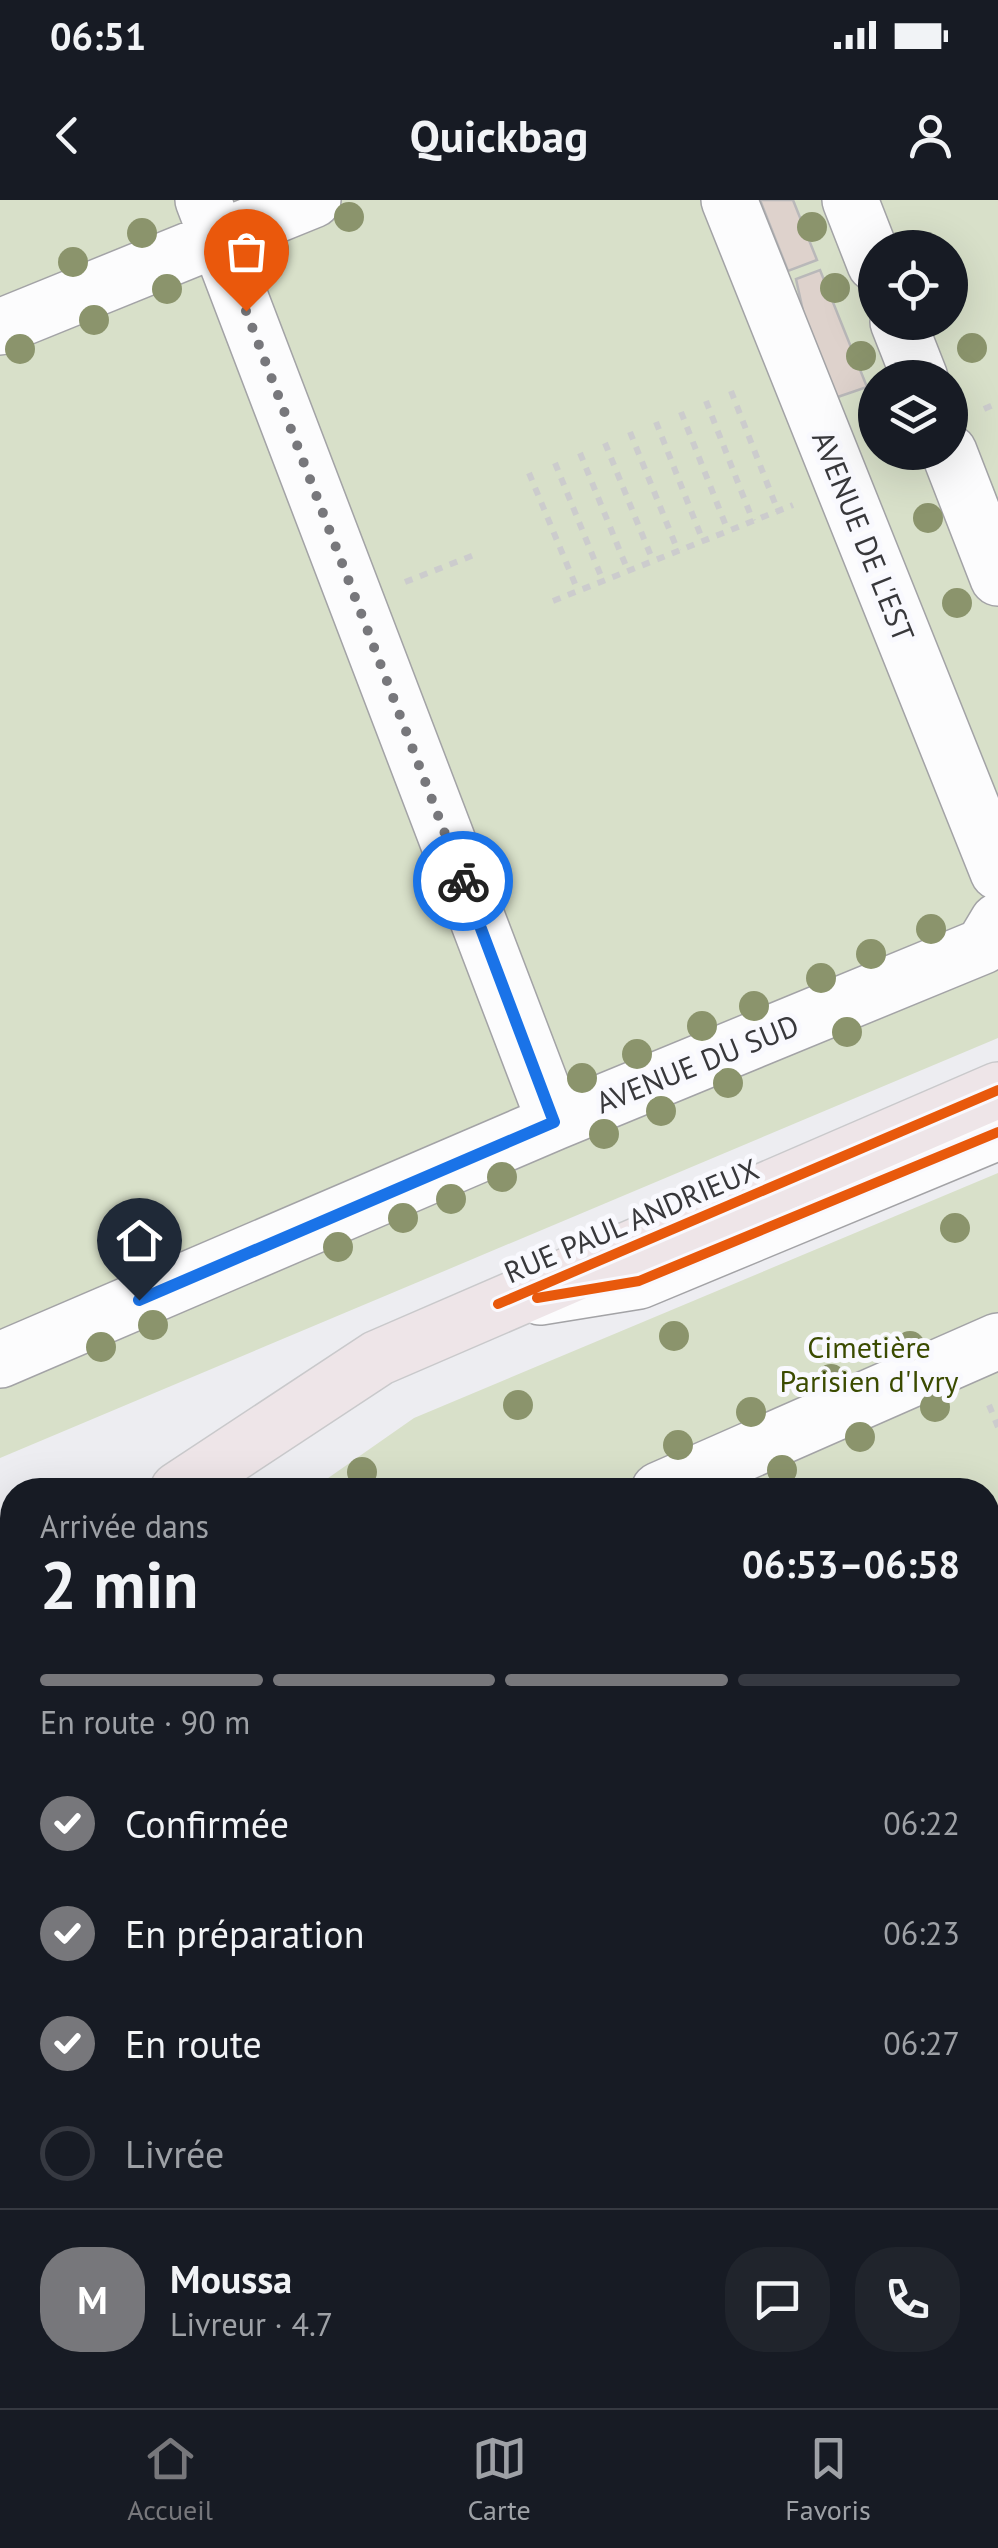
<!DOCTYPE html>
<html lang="fr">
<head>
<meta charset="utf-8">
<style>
  :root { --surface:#171b24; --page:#20242c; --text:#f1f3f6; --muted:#9ea1a6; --line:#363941; --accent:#77777b }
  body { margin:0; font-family:"PT Sans",sans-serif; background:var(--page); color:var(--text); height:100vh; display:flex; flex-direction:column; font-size:38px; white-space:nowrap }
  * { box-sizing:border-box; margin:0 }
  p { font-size:32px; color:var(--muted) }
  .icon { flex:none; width:55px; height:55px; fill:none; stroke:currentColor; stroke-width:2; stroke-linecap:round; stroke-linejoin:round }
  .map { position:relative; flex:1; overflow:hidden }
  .drawer { position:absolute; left:0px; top:1278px; width:1000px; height:932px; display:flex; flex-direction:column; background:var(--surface); border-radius:40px 40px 0 0; box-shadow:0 10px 40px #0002 }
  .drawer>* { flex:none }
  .fabs { position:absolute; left:858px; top:30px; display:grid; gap:20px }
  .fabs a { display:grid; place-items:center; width:110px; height:110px; border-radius:50%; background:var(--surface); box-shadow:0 10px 40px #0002; font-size:50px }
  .pin { position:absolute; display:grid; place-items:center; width:85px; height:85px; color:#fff; margin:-102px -42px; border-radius:50% 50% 50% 0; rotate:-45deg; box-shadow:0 0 10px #0007 }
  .pin .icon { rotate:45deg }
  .courier { position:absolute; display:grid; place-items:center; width:100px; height:100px; margin:-50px; border:8px solid #1a73e8; border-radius:50%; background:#fff; color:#222; box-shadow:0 2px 12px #0007 }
  .head em { font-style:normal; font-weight:600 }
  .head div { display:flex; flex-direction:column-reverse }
  .head { display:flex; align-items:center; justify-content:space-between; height:170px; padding:0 40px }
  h1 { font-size:65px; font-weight:600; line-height:75px }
  .bar { display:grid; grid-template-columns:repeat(4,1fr); gap:15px 10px; align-content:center; height:120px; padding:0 40px }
  .bar i { height:12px; border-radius:8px; background:var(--line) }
  .bar .current { background:var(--accent) }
  .bar p { grid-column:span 4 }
  .line { display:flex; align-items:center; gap:25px; padding:0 40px; border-top:2px solid var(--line) }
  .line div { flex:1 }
  .round { display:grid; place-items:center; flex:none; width:105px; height:105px; border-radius:40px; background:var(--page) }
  ol { padding:0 40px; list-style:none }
  li { display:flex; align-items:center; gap:30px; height:110px }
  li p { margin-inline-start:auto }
  li .icon { padding:10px; border-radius:50%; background:var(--accent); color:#fff; stroke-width:4 }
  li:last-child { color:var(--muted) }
  li i { width:55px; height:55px; border:5px solid var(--line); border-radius:50% }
  .status { display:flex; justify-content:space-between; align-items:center; height:70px; padding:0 50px; background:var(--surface); direction:ltr }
  .status svg { height:28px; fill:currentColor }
  header { display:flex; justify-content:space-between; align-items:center; height:130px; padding:0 40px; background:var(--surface); font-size:45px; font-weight:600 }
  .tab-bar { display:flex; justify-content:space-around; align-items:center; height:140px; border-top:2px solid var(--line); background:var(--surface); font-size:28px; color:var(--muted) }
  .tab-bar a { display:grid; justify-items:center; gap:5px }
  .tab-bar .current { color:var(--accent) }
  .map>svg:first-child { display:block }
  .green { fill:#d8e0c9; fill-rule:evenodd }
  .building { fill:#ded2cc; stroke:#b9b8b9; stroke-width:2.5 }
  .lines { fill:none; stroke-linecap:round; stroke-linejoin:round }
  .minor-casing { stroke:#a3a3a6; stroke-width:58 }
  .major-casing { stroke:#c9c9cb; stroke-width:58 }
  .path { stroke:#cccccd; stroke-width:6; stroke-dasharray:8 8; stroke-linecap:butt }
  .minor { stroke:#fcfcfd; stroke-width:55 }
  .major { stroke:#eee5e8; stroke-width:55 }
  .cycleway-casing { stroke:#f9f9fe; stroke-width:16 }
  .cycleway { stroke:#e8590c; stroke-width:10 }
  .tree { fill:#8b946c }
  .done { stroke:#77777b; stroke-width:10; stroke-dasharray:0 18 }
  .route { stroke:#1a73e8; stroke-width:12 }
  .labels { text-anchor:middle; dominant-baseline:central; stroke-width:10; stroke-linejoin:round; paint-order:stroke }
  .street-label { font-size:30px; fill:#38383b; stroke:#f9f9fe }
  .park-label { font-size:30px; fill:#3b4b00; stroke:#f9f9fe }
</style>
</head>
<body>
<div class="status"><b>06:51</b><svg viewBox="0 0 49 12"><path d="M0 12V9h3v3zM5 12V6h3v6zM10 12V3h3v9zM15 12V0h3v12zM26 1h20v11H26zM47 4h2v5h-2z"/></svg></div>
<header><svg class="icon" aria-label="back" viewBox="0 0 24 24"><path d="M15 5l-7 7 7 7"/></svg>Quickbag<svg class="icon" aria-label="person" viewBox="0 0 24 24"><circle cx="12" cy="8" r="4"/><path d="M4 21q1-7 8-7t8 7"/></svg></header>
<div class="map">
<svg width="998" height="2208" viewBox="0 0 998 2208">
  <rect width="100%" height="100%" fill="#ededf1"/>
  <!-- green -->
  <path class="green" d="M0 0H998V838L0 1258ZM875 48H950V122H875ZM875 178H950V252H875Z
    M998 973V2208H180L175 2198H988V1290H311L414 1218Z
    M12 1568V1813L0 1783V1582Z"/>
  <!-- building -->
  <path class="building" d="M760 0H793L817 60 788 71Z
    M820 70 867 187 823 202 796 79Z
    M10 1571 12 1573V1607L6 1614 0 1608V1582Z
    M12 1924V2056L0 2062V1928Z
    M97 2198H158L163 2208H72Z"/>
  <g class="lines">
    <!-- minor casing -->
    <g class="minor-casing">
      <path id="minor" d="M203 0 555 922
        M729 0 998 672
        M850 0 875 64
        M898 122 920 178
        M0 127 313 0
        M949 252 998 378
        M540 1097 639 1081 998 932
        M0 1160 555 922 983 746 998 721
        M659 1290 998 1141
        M988 1739 998 1735
        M0 2142 12 2136
        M340 2198 344 2208
        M972 2198 976 2208"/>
    </g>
    <!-- major casing -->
    <g class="major-casing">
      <path id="major" d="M178 1290 378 1158 998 890
        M0 1438 12 1424
        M0 1484 12 1470"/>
    </g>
    <!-- path -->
    <path class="path" d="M731 191 778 311
      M706 201 753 321
      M984 209 998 203
      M681 212 728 331
      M656 222 703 341
      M630 232 678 351
      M605 243 653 361
      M580 253 628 371
      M555 263 603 381
      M529 273 578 391
      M405 382 474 355
      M553 401 793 305
      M989 1205 998 1227
      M988 1439 998 1435
      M988 2015 998 2011
      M659 2198 664 2208
      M537 2208 561 2198"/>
    <!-- minor -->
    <use href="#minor" class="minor"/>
    <!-- major -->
    <use href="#major" class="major"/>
    <!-- cycleway casing -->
    <g class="cycleway-casing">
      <path id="cycleway" d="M537 1098 639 1081 998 932
        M498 1104 998 890"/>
    </g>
    <!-- cycleway -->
    <use href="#cycleway" class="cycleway"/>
  </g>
  <!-- trees -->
  <g class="tree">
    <circle cx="349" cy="17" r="15"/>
    <circle cx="812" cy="27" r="15"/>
    <circle cx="142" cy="33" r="15"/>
    <circle cx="274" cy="49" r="15"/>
    <circle cx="73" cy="62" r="15"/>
    <circle cx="835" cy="88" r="15"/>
    <circle cx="167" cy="89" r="15"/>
    <circle cx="94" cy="120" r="15"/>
    <circle cx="972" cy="148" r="15"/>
    <circle cx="20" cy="149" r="15"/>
    <circle cx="861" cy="156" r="15"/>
    <circle cx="928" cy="318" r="15"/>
    <circle cx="957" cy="403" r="15"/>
    <circle cx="931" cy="729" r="15"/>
    <circle cx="871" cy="754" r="15"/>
    <circle cx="821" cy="778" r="15"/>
    <circle cx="754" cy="806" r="15"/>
    <circle cx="702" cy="826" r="15"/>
    <circle cx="847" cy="832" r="15"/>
    <circle cx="637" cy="854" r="15"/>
    <circle cx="582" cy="878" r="15"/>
    <circle cx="728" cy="883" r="15"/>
    <circle cx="661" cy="911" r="15"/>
    <circle cx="604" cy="934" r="15"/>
    <circle cx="502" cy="977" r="15"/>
    <circle cx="451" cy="999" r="15"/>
    <circle cx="403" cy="1018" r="15"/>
    <circle cx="955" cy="1028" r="15"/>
    <circle cx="338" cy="1047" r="15"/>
    <circle cx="153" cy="1125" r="15"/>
    <circle cx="674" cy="1136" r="15"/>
    <circle cx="910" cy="1146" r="15"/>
    <circle cx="101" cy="1147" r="15"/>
    <circle cx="831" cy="1179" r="15"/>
    <circle cx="518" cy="1205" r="15"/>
    <circle cx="935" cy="1207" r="15"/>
    <circle cx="751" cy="1212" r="15"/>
    <circle cx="860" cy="1237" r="15"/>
    <circle cx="678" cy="1245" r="15"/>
    <circle cx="782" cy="1270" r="15"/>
    <circle cx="362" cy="1272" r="15"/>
  </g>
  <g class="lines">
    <!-- done -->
    <path class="done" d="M246 111 463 681"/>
    <!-- route -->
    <path class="route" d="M139 1100 554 922 463 681"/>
  </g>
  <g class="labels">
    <!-- street labels -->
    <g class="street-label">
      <text transform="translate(864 336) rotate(68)">AVENUE DE L'EST</text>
      <text transform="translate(697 863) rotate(-22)">AVENUE DU SUD</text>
      <text transform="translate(631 1020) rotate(-23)">RUE PAUL ANDRIEUX</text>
    </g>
    <!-- park labels -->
    <g class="park-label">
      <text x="869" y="1146">Cimetière<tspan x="869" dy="34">Parisien d'Ivry</tspan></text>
    </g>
  </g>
</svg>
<div class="fabs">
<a><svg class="icon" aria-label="locate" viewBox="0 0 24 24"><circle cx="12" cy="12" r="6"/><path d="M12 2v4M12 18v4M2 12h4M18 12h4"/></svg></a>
<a><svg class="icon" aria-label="layers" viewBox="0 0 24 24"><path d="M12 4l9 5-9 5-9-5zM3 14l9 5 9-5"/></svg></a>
</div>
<div class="pin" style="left:246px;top:111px;background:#ea580c"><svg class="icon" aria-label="bag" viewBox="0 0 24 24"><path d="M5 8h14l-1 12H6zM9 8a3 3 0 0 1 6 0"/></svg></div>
<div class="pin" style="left:139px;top:1100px;background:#1f2937"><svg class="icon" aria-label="home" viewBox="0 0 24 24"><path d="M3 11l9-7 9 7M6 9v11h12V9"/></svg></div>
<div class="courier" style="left:463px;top:681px"><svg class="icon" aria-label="bike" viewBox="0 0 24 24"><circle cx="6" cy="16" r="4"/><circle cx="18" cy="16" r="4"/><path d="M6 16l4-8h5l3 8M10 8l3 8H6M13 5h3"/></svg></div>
<section class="drawer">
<div class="head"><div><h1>2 min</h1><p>Arrivée dans</p></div><em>06:53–06:58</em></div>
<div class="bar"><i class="current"></i><i class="current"></i><i class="current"></i><i></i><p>En route · 90 m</p></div>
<ol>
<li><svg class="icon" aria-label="check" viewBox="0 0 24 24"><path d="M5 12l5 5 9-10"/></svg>Confirmée<p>06:22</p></li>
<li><svg class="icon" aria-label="check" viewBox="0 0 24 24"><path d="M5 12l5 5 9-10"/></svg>En préparation<p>06:23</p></li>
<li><svg class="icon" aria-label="check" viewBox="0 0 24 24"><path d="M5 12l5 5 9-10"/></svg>En route<p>06:27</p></li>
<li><i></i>Livrée</li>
</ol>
<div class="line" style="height:180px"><b class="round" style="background:var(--accent);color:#fff">M</b><div><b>Moussa</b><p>Livreur · 4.7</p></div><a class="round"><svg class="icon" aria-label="chat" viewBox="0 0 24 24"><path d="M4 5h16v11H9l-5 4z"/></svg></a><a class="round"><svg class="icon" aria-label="phone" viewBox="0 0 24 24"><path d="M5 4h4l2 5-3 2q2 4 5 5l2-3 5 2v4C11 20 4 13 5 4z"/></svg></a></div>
</section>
</div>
<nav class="tab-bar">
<a class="current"><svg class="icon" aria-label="home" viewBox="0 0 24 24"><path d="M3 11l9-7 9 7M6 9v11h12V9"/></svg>Accueil</a>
<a><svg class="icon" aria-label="map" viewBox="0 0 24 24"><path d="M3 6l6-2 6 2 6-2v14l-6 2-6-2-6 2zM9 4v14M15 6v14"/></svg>Carte</a>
<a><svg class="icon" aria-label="saved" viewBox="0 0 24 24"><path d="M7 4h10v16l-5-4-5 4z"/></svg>Favoris</a>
</nav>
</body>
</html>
